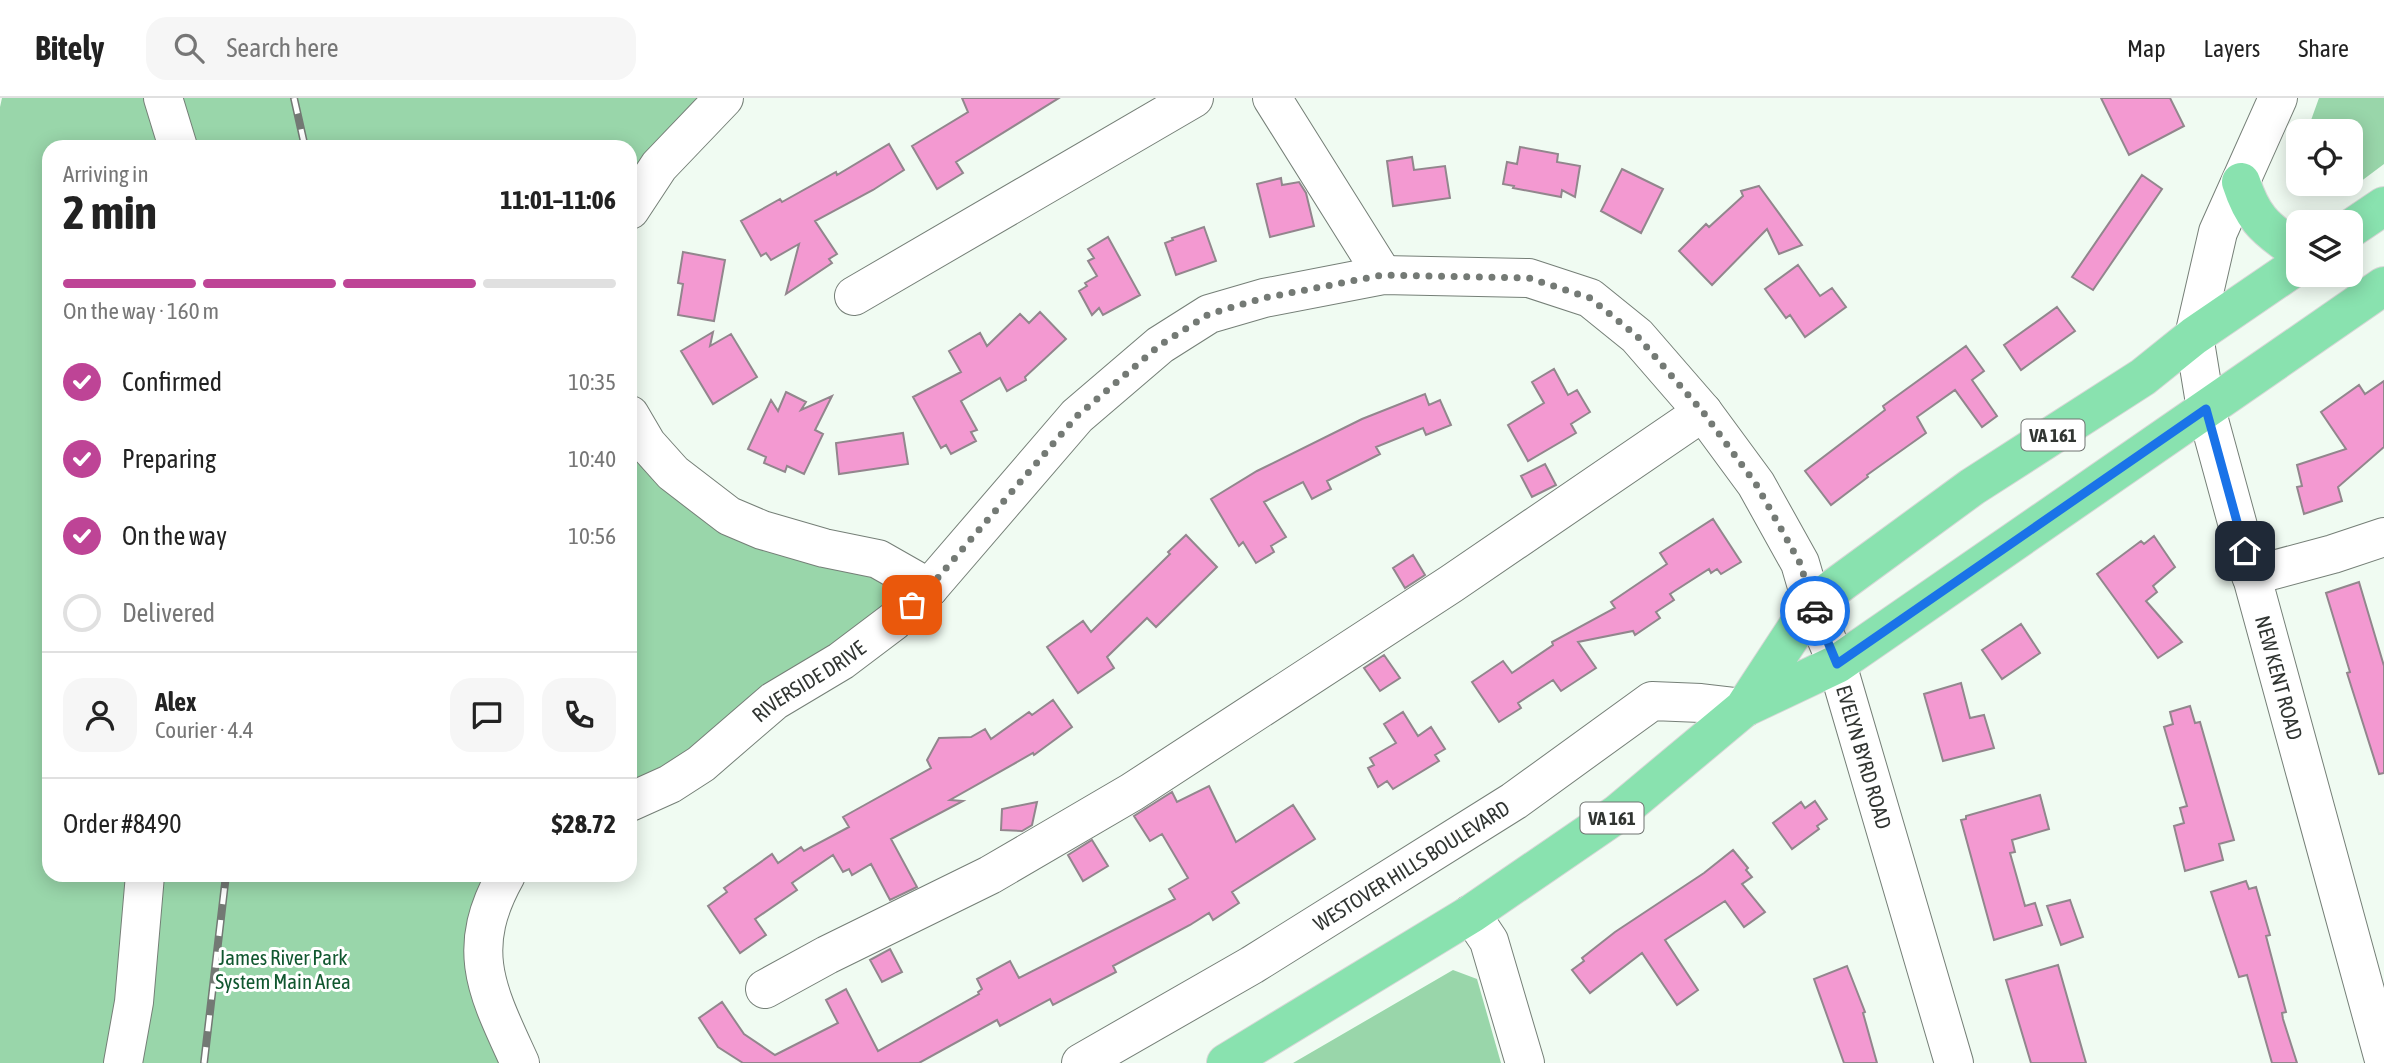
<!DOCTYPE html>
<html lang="en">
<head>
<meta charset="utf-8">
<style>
  :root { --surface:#fff; --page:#f6f6f6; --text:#222; --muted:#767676; --line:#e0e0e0; --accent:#be4496 }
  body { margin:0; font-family:"Asap Condensed",sans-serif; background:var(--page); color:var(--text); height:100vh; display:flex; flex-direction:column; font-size:26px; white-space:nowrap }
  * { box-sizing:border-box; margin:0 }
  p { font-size:23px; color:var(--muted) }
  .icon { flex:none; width:38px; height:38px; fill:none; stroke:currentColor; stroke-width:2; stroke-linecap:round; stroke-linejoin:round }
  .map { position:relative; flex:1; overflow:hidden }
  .sheet { position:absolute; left:42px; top:42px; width:595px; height:742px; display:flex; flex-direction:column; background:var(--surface); border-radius:21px; box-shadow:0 4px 18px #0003 }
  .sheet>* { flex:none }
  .buttons { position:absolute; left:2286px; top:21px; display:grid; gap:14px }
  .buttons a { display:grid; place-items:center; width:77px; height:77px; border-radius:14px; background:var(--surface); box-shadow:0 4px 18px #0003; font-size:35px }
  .pin { position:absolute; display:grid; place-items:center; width:60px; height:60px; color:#fff; margin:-30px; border-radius:14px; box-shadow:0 4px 10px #0006 }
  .courier { position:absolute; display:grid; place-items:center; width:70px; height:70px; margin:-35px; border:5px solid #1a73e8; border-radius:50%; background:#fff; color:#222; box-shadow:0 2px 9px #0007 }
  .headline em { font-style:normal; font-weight:700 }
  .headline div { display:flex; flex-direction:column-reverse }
  .headline { display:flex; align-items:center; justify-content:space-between; height:119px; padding:0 21px }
  h1 { font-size:46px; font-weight:700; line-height:52px }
  .bar { display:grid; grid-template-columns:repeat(4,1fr); gap:10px 7px; align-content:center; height:84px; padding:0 21px }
  .bar i { height:9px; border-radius:5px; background:var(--line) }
  .bar .on { background:var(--accent) }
  .bar p { grid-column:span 4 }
  .line { display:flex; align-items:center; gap:18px; padding:0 21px; border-top:2px solid var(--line) }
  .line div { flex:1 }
  .round { display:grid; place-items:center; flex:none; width:74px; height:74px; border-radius:21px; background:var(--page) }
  ol { padding:0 21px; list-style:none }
  li { display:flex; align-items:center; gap:21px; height:77px }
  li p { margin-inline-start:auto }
  li .icon { padding:7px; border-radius:50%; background:var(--accent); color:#fff; stroke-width:4 }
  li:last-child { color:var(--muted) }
  li i { width:38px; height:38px; border:4px solid var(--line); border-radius:50% }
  header { display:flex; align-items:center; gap:42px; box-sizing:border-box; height:98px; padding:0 35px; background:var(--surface); border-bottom:2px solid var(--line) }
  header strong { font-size:33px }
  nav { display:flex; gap:38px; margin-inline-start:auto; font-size:24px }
  .search { width:490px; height:63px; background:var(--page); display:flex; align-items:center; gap:18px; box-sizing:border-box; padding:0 24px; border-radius:21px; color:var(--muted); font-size:26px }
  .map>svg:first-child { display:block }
  .green { fill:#99d6aa }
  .building { fill:#f399d1; stroke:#92868d; stroke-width:2 }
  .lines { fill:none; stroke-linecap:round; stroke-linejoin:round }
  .minor-casing { stroke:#757f77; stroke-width:40 }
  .major-casing { stroke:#d6d7d6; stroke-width:40 }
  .minor { stroke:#fff; stroke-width:38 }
  .major { stroke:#89e2af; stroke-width:38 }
  .rail-casing { stroke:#737974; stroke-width:8 }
  .rail { stroke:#fff; stroke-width:5; stroke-dasharray:16; stroke-linecap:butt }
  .done { stroke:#747a75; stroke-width:7; stroke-dasharray:0 12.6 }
  .route { stroke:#1a73e8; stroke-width:9 }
  .labels { text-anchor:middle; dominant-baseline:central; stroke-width:6; stroke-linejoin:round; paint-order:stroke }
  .shield { fill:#fff; stroke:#6f7270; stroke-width:2 }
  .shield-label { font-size:19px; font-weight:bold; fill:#313532 }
  .street-label { font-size:21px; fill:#313532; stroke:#fff }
  .park-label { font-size:21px; fill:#10572f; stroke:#fff }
</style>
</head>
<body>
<header>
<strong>Bitely</strong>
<div class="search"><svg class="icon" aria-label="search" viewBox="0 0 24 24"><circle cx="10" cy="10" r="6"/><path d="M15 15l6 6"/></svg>Search here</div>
<nav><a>Map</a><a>Layers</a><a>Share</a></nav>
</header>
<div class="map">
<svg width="2384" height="965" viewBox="0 0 2384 965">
  <rect width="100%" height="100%" fill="#f0fbf2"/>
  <!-- green -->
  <path class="green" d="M2 0H724L630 112V49H49V777H506L487 819 526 965H0V9Z
    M2319 0H2384V66L2360 84 2350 73V33H2317L2310 25Z
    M630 317 673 375 929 490 630 704Z
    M1453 872 1477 881 1501 965H1293Z"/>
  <!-- building -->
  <path class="building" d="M962 0H1059L956 64 963 75 937 91 912 48 968 14Z
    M2101 0H2170L2184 28 2129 57Z
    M889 46 904 72 873 92 815 123 837 156 829 161 832 165 786 196 799 146 771 162 766 155 761 158 741 123 780 101 782 104 836 74 837 77Z
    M1520 49 1558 56 1557 64 1580 68 1575 99 1562 92 1561 99 1513 90 1514 88 1503 86 1507 64 1517 66Z
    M1412 59 1414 72 1445 68 1450 100 1393 108 1387 63Z
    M1622 71 1663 91 1641 135 1601 113Z
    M2142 77 2162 91 2093 192 2072 179Z
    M1281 80 1282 87 1299 84 1306 95 1314 128 1270 139 1257 86Z
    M1759 88 1802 147 1779 156 1767 131 1712 187 1679 153 1706 126 1709 129 1743 98 1741 93Z
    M1204 129 1216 163 1176 177 1165 145 1173 142 1172 140Z
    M1108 139 1140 197 1103 217 1099 210 1092 217 1079 193 1087 188 1085 185 1097 178 1088 163 1094 160 1088 151Z
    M683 154 725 162 714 223 678 217 683 186 678 185Z
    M1798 167 1820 198 1832 190 1846 209 1805 239 1790 217 1786 220 1765 191Z
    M2057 209 2075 233 2021 272 2004 247Z
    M1040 214 1066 241 1025 279 1026 282 1007 293 1000 280 961 303 977 332 971 334 976 343 951 356 946 347 941 350 913 299 961 274 949 253 980 235 987 248 1020 216 1029 225Z
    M713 234 710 248 731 236 757 279 713 306 681 253Z
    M1966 248 1984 273 1972 282 1997 318 1982 329 1955 292 1917 319 1926 335 1867 377 1868 379 1831 407 1805 373 1885 312 1883 308Z
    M1554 271 1568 297 1577 292 1590 314 1571 326 1576 335 1528 363 1508 327 1544 305 1532 284Z
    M2384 283V349L2338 389 2342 403 2304 416 2297 389 2302 388 2297 367 2346 351 2321 314 2359 287 2365 296Z
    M786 294 806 304 801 312 832 298 815 332 823 336 804 376 787 368 785 374 764 365 766 359 748 351 771 302 778 313Z
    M1425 296 1429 307 1440 302 1451 327 1426 337 1423 330 1376 349 1380 356 1327 383 1331 391 1312 401 1303 384 1264 404 1286 439 1271 448 1274 454 1256 465 1243 444 1239 448 1211 401 1257 373 1362 321Z
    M903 335 908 366 839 376 836 345Z
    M1545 366 1556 387 1532 399 1521 378Z
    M1713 421 1741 464 1721 476 1717 471 1711 475 1709 471 1670 496 1674 502 1656 514 1660 520 1635 537 1633 533 1578 544 1596 570 1561 593 1553 582 1518 605 1521 610 1499 624 1472 584 1503 563 1512 575 1553 547 1552 544 1615 510 1611 504 1667 466 1660 455Z
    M1186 437 1217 469 1156 529 1147 520 1107 559 1114 570 1078 595 1047 549 1083 523 1091 534 1170 456 1168 454Z
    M2154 438 2175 469 2153 488 2157 494 2146 503 2182 544 2158 560 2097 476 2141 443 2144 446Z
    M1413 457 1425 477 1405 490 1393 470Z
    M2359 484 2384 568V675L2379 676 2347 575 2350 574 2326 495Z
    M2021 526 2040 555 2002 581 1982 552Z
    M1384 557 1400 580 1380 593 1364 570Z
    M1961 585 1970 620 1984 617 1994 650 1943 663 1924 596Z
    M1053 602 1072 629 1034 657 1033 655 950 702 963 703 891 741 917 789 890 802 871 766 852 777 849 771 843 774 833 757 792 785 797 792 755 821 766 837 740 855 708 808 727 794 724 790 772 756 778 765 801 749 804 753 849 729 843 719 931 670 927 662 939 640 971 639 985 631 991 641 1029 614 1032 617Z
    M2190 608 2195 625 2200 624 2234 742 2219 746 2223 762 2185 773 2174 728 2184 725 2180 710 2187 708 2164 629 2173 626 2170 614Z
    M1403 614 1418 638 1431 629 1445 651 1435 657 1439 663 1393 691 1387 683 1378 689 1368 670 1374 667 1370 660 1396 645 1384 626Z
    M1209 688 1236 744 1293 707 1315 741 1232 794 1239 805 1213 822 1209 815 1190 827 1113 868 1116 874 1053 907 1050 901 1000 928 997 922 919 965H743L718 949 699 920 722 904 744 936 775 957 838 925 826 902 846 891 878 953 979 896 978 894 982 891 977 881 1010 863 1019 880 1175 801 1169 791 1188 780 1162 736 1150 743 1134 718 1172 694 1177 704Z
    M2040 697 2049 731 2012 742 2015 754 2010 755 2025 808 2035 805 2042 827 1994 842 1961 722 1966 721V718Z
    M1815 703 1827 721 1817 728 1819 731 1792 751 1773 725 1801 704 1805 710Z
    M1037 704 1032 727 1022 733 1001 732 1002 711Z
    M1092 742 1108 768 1083 783 1068 757Z
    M1733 752 1748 770 1746 772 1752 779 1742 786 1765 814 1744 829 1725 803 1665 842 1698 892 1677 907 1642 855 1590 895 1572 872 1584 863 1582 860 1615 834 1704 775Z
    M2246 783 2249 791 2256 789 2270 837 2266 838 2286 914 2282 915 2283 921 2297 965H2272L2247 877 2239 879 2211 794Z
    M2070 802 2083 839 2061 847 2047 808Z
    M890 851 902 874 882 884 870 862Z
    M2058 867 2086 965H2031L2006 882Z
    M1847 868 1865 914 1863 915 1877 965H1844L1814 881Z"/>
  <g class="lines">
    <!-- minor casing -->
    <g class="minor-casing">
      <g id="minor">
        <path d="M163 0 178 49"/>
        <path d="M1272 0 1383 177"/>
        <path id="s1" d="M2278 0 2218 134 2194 238 2206 311 2384 962"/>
        <path d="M630 112 659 68 724 0"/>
        <path d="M854 198 1194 0"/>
        <path d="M630 317 647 346 673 375 729 418 762 432 824 450 878 461 929 490"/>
        <path d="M2251 478 2333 456 2384 439"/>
        <path id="s2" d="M630 704 670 686 701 666 774 603 841 563 894 523 929 490 1077 318 1160 247 1209 216 1264 200 1383 177 1529 180 1590 200 1637 238 1703 314 1756 386 1800 465 1812 506 1837 566 1954 965"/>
        <path d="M506 777C464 852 487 893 520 965"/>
        <path d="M1471 816 1489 843 1525 965"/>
        <path d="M765 891 827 857 990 777 1132 694 1451 486 1703 314"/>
        <path d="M123 965 134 904 145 777"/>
        <path id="s3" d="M1081 965 1252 867 1514 703 1652 603 1701 605 1744 610"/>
      </g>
    </g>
    <!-- major casing -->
    <g class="major-casing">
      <path id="major" d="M2241 84C2252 118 2263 129 2292 149H2298
        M2350 131 2384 108
        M1744 610 1812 506 1972 389 2143 279 2194 238 2298 167
        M1226 965 1471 816 1617 716 1744 610 1837 566 2384 188"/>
    </g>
    <!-- minor -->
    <use href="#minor" class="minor"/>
    <!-- major -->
    <use href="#major" class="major"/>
    <!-- rail casing -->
    <g class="rail-casing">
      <path id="rail" d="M294 0 305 49
        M204 965 226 777"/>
    </g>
    <!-- rail -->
    <use href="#rail" class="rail"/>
  </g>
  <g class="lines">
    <!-- done -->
    <path class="done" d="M912 507 929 490 1077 318 1160 247 1209 216 1264 200 1383 177 1529 180 1590 200 1637 238 1703 314 1756 386 1789 445 1800 465 1815 513"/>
    <!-- route -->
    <path class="route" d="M1815 513 1837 566 2206 311 2245 453"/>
  </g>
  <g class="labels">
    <!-- shield labels -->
    <g class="shield">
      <rect x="2021.5" y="321.5" width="63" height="31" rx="5"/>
      <rect x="1580.5" y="704.5" width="63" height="31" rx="5"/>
    </g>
    <g class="shield-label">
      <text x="2053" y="337">VA 161</text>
      <text x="1612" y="720">VA 161</text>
    </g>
    <!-- street labels -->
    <g class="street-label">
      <text stroke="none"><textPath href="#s1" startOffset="606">NEW KENT ROAD</textPath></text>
      <text stroke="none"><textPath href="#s2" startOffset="217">RIVERSIDE DRIVE</textPath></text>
      <text stroke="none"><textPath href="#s2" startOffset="1698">EVELYN BYRD ROAD</textPath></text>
      <text stroke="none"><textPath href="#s3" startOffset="385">WESTOVER HILLS BOULEVARD</textPath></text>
    </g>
    <!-- park labels -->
    <g class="park-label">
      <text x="283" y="859">James River Park<tspan x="283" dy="24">System Main Area</tspan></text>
    </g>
  </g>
</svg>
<div class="buttons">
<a><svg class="icon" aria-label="locate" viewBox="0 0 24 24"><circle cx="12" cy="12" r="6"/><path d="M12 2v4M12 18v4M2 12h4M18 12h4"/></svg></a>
<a><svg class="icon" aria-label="layers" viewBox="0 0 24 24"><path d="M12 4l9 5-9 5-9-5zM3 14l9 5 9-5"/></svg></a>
</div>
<div class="pin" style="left:912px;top:507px;background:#ea580c"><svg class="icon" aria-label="bag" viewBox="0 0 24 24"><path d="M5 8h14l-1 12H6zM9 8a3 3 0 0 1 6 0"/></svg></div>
<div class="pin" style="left:2245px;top:453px;background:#1f2937"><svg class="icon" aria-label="home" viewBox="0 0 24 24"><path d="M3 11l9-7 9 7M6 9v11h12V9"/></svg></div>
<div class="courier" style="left:1815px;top:513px"><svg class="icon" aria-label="car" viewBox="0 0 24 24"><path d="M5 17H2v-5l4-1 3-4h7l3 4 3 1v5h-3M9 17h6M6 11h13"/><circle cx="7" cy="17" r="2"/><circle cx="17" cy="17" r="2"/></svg></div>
<section class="sheet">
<div class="headline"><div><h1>2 min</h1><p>Arriving in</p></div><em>11:01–11:06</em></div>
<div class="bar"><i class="on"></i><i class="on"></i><i class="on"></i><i></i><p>On the way · 160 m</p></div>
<ol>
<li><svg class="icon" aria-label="check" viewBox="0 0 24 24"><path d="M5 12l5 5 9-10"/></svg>Confirmed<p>10:35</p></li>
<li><svg class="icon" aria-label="check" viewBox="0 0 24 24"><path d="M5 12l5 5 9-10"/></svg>Preparing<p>10:40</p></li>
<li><svg class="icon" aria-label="check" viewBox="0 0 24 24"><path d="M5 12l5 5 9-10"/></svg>On the way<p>10:56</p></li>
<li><i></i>Delivered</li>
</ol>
<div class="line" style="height:126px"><a class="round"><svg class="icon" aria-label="person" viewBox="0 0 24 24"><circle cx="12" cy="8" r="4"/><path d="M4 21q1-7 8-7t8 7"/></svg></a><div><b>Alex</b><p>Courier · 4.4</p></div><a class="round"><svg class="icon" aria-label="chat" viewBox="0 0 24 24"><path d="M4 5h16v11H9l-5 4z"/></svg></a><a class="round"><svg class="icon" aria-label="phone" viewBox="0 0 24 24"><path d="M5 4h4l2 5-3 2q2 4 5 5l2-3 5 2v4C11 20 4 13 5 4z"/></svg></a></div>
<div class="line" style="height:91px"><div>Order #8490</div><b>$28.72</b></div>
</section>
</div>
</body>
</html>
